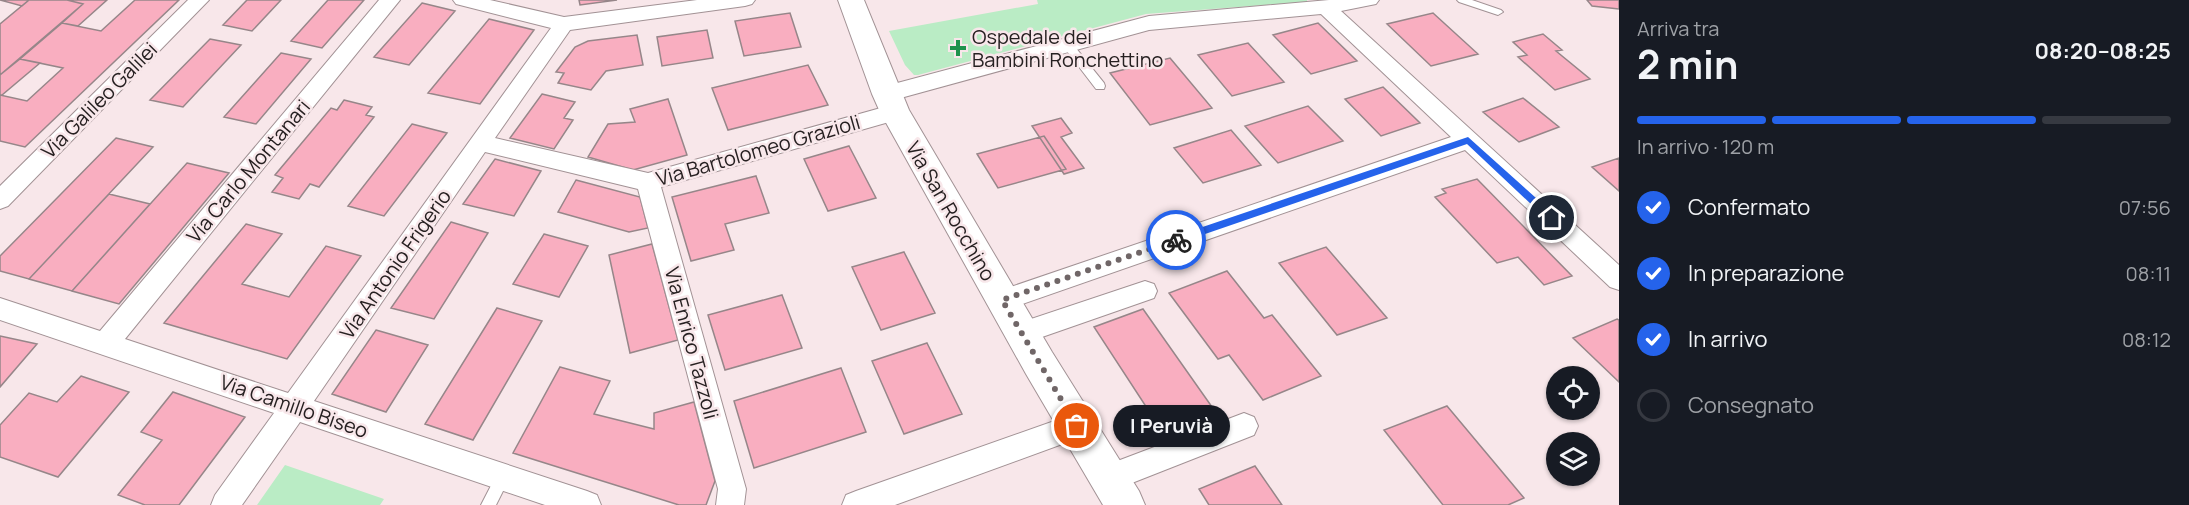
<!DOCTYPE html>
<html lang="it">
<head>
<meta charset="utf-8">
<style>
  :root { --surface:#171b24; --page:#242831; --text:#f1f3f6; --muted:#9ea1a6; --line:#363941; --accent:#2563eb }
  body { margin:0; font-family:Manrope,sans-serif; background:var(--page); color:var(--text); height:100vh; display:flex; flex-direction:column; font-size:22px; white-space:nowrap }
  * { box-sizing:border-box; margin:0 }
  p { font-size:20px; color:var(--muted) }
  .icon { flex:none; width:33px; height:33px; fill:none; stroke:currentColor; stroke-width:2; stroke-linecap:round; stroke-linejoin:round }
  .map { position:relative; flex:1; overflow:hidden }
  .side { display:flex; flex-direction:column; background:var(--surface); width:570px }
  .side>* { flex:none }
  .controls { position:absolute; left:1546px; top:366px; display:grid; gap:12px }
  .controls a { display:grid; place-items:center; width:54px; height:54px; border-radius:50%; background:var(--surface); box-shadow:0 2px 4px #0004; font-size:30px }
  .pin { position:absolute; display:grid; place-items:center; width:51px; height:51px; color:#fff; margin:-26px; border:3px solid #fff; border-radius:50%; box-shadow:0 2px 6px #0007 }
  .courier { position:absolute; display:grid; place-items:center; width:60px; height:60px; margin:-30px; border:4px solid #2563eb; border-radius:50%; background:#fff; color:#222; box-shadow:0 2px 8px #0007 }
  .bubble { position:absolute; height:42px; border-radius:21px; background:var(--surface); box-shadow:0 2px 4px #0004; font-size:20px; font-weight:700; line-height:42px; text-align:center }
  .head em { font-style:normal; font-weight:700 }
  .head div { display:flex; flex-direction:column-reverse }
  .head { display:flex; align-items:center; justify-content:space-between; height:102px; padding:0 18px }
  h1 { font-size:39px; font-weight:700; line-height:45px }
  .bar { display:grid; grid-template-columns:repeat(4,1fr); gap:9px 6px; align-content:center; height:72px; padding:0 18px }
  .bar i { height:8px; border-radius:4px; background:var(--line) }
  .bar .current { background:var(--accent) }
  .bar p { grid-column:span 4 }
  ol { padding:0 18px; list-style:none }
  li { display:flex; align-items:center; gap:18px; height:66px }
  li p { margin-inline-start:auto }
  li .icon { padding:6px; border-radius:50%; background:var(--accent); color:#fff; stroke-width:4 }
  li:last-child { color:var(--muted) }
  li i { width:33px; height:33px; border:3px solid var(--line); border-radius:50% }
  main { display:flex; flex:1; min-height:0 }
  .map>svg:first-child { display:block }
  .green { fill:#baecc5 }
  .building { fill:#f9aec0; stroke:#968689; stroke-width:1.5 }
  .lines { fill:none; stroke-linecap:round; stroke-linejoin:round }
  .lane-casing { stroke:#a29295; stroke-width:2 }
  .street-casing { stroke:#a29295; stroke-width:2 }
  .secondary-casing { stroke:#a29295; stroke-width:2 }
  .lane { fill:#fff; fill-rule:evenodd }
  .street { fill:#fff; fill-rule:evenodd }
  .secondary { fill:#fff; fill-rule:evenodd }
  .route { fill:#2563eb }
  .done { stroke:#706667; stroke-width:6; stroke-dasharray:0 10.8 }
  .poi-dot { fill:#1e924c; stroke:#f8e7ea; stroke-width:2 }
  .labels { text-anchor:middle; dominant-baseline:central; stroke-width:5; stroke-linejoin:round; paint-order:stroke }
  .poi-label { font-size:20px; fill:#262021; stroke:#f8e7ea; text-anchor:start }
  .street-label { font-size:20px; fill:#262021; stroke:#f8e7ea }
</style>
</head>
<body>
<main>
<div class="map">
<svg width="1619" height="505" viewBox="0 0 1619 505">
  <rect width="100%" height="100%" fill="#f8e7ea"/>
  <!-- green -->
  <path class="green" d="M1037 0H1307V2L1146 14 918 75H914L905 65 889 31 1038 4Z
    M285 465 384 499 380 505H257Z"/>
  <!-- building -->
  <path class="building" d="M0 0H29L22 6Z
    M29 0H67L83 4 0 75V24Z
    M67 0H107L78 26 62 23 83 4Z
    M135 0H179L25 147 0 141V95L27 101 63 68 20 59 62 23 101 31Z
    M247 0H281L252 31 223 25Z
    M328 0H364L322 48 291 41Z
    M579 0H617L580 5Z
    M1587 0H1619V9L1592 6Z
    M422 3 455 11 409 65 374 57Z
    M790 13 801 47 744 56 735 21Z
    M1433 13 1478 54 1431 66 1387 24Z
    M489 19 534 30 480 104 428 93Z
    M1318 23 1357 61 1311 74 1273 35Z
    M707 30 713 58 662 66 657 37Z
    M1543 34 1562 50 1556 51 1590 79 1555 90 1518 57 1527 55 1513 42Z
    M637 35 643 65 606 71 591 90 558 83 564 73 556 72 575 47 588 41Z
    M210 39 241 45 183 107 150 100Z
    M1248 43 1284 82 1232 96 1198 55Z
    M281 53 311 59 256 124 224 117Z
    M1170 58 1212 108 1150 125 1110 73Z
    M20 59 40 63 2 95H0V75Z
    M808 65 828 105 728 130 712 88Z
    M1383 87 1420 123 1381 136 1345 99Z
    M542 94 575 102 564 118 573 120 554 149 510 138Z
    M1523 98 1559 127 1519 142 1483 112Z
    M668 99 687 155 633 170 588 157 608 124 635 122 630 109Z
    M344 100 372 107 366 115 374 117 319 187 310 184 299 199 272 192 283 178 275 175 331 108 337 110Z
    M1308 106 1343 141 1278 163 1245 126Z
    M1061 118 1072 133 1061 137 1084 168 1064 174 1032 126Z
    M412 124 447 133 384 216 348 206Z
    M1231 130 1261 165 1203 183 1174 148Z
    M1044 136 1066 169 998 188 977 154Z
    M116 138 153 147 29 279 0 271V256Z
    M849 146 876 198 828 211 804 159Z
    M1619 158V191L1592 167Z
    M495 159 541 171 514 216 463 204Z
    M187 163 229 173 119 304 72 291Z
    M756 176 769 213 725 224 734 250 691 261 672 197Z
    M1477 179 1572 276 1544 285 1518 257 1497 263 1435 197 1446 193 1442 189Z
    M576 180 640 197 648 228 629 232 558 212Z
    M109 194 150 204 72 291 29 279Z
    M451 222 488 233 434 319 391 308Z
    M246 224 282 234 242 284 289 297 326 246 361 256 287 359 164 323Z
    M544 234 588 246 559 297 513 284Z
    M652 244 678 340 630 353 609 255Z
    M1326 247 1387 318 1337 335 1279 263Z
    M904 252 935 313 881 330 852 267Z
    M1227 271 1264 318 1272 315 1321 376 1263 400 1229 355 1218 359 1169 293Z
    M782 295 802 348 725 370 708 315Z
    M497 308 542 321 473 440 425 424Z
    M1143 309 1212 407 1160 428 1094 327Z
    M1617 319 1619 320V382L1573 338Z
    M376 330 428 345 386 412 332 394Z
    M0 336 37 344 0 387Z
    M927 343 962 414 904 434 872 361Z
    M560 367 610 381 594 414 654 429V413L694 402 715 481 706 505H679L513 453Z
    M841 368 866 432 754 468 734 401Z
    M81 376 129 392 58 477 0 457V425L29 393 57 402Z
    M173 392 245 417 179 505H145L118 495 162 440 141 432Z
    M1447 406 1524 498 1508 505H1443L1384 430Z
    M1255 466 1282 505H1209L1199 489Z"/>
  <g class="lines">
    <!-- lane casing -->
    <g class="lane-casing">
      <path id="lane" d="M1457 0H1472L1501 10 1503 12 1498 15 1459 2Z
        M1067 41 1071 42 1104 83 1105 86 1104 89H1096L1063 46 1062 44Z
        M503 470 508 472 510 477 496 505H481L498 472Z"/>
    </g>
    <!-- street casing -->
    <g class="street-casing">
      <path id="street" d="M188 0H209L8 206 0 209V186Z
        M379 0H400L125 339 288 393 551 28 456 4 453 0H490L564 17 697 0H755L752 4 745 6 570 30 495 138 648 173 895 104 903 106 906 112 903 118 661 187 746 489 744 505H716L718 489 638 189 485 152 314 401 587 491 597 495 601 505H545L300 422 242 505H211L215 495 274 413 0 320V298L100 331Z
        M1329 0H1379L1376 4 1341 11 1619 265V290L1610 287 1465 150 1002 311 993 307 990 300 993 293 1451 137 1321 14 1149 30 886 102 879 99 875 94 879 89 886 86 1149 16Z
        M1145 281 1154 284 1157 291 1154 298 1022 344 1013 341 1009 333 1013 325Z
        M1077 413 1087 417 1091 426 1087 435 895 505H842L846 495 856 491Z
        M1244 413 1254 417 1258 426 1254 435 1109 492 1099 488 1095 478 1099 468Z"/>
    </g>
    <!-- secondary casing -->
    <g class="secondary-casing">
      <path id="secondary" d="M838 0H864L909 110 1052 352 1139 491 1145 505H1103L1026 374 880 112 872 94Z"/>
    </g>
    <!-- lane -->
    <use href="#lane" class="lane"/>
    <!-- street -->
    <use href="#street" class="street"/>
    <!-- secondary -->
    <use href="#secondary" class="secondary"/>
  </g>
  <!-- route -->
  <path class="route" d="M1468 137 1555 215V221H1549L1467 144 1176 244 1171 240 1173 237Z"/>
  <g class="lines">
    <!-- done -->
    <path class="done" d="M1077 426 1002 300 1176 240"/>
  </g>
  <!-- markers -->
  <path class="poi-dot" d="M955 39h6v6h6v6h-6v6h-6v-6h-6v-6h6z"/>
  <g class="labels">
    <!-- poi labels -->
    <g class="poi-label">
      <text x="972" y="36">Ospedale dei<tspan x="972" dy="23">Bambini Ronchettino</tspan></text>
    </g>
    <!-- street labels -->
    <g class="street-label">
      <text transform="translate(99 100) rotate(-45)">Via Galileo Galilei</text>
      <text transform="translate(758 150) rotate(-16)">Via Bartolomeo Grazioli</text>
      <text transform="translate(248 171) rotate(-50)">Via Carlo Montanari</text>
      <text transform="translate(951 211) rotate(60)">Via San Rocchino</text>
      <text transform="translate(395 264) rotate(-55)">Via Antonio Frigerio</text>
      <text transform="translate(692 343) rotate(75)">Via Enrico Tazzoli</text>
      <text transform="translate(294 406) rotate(19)">Via Camillo Biseo</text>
    </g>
  </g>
</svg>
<div class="controls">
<a><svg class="icon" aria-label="locate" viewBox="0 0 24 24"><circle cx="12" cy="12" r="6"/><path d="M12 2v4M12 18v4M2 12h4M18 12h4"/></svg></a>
<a><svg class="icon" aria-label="layers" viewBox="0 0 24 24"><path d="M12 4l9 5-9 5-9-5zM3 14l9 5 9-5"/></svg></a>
</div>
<div class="pin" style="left:1077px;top:426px;background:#ea580c"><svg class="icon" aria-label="bag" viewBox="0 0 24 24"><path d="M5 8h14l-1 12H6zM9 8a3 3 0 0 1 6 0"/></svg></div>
<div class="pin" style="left:1552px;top:218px;background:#1f2937"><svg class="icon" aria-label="home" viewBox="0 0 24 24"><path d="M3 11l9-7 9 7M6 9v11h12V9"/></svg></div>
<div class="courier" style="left:1176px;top:240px"><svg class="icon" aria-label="bike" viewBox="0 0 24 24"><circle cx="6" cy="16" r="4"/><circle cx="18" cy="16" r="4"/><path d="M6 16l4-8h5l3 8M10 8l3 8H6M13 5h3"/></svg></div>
<div class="bubble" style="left:1113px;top:405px;width:117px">I Peruvià</div>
</div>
<section class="side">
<div class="head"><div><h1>2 min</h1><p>Arriva tra</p></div><em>08:20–08:25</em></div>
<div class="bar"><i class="current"></i><i class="current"></i><i class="current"></i><i></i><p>In arrivo · 120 m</p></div>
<ol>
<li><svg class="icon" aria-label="check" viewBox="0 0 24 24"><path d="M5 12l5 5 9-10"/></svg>Confermato<p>07:56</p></li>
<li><svg class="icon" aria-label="check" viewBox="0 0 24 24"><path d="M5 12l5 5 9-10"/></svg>In preparazione<p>08:11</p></li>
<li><svg class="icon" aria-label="check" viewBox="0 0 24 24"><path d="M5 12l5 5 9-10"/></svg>In arrivo<p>08:12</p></li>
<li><i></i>Consegnato</li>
</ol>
</section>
</main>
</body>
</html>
